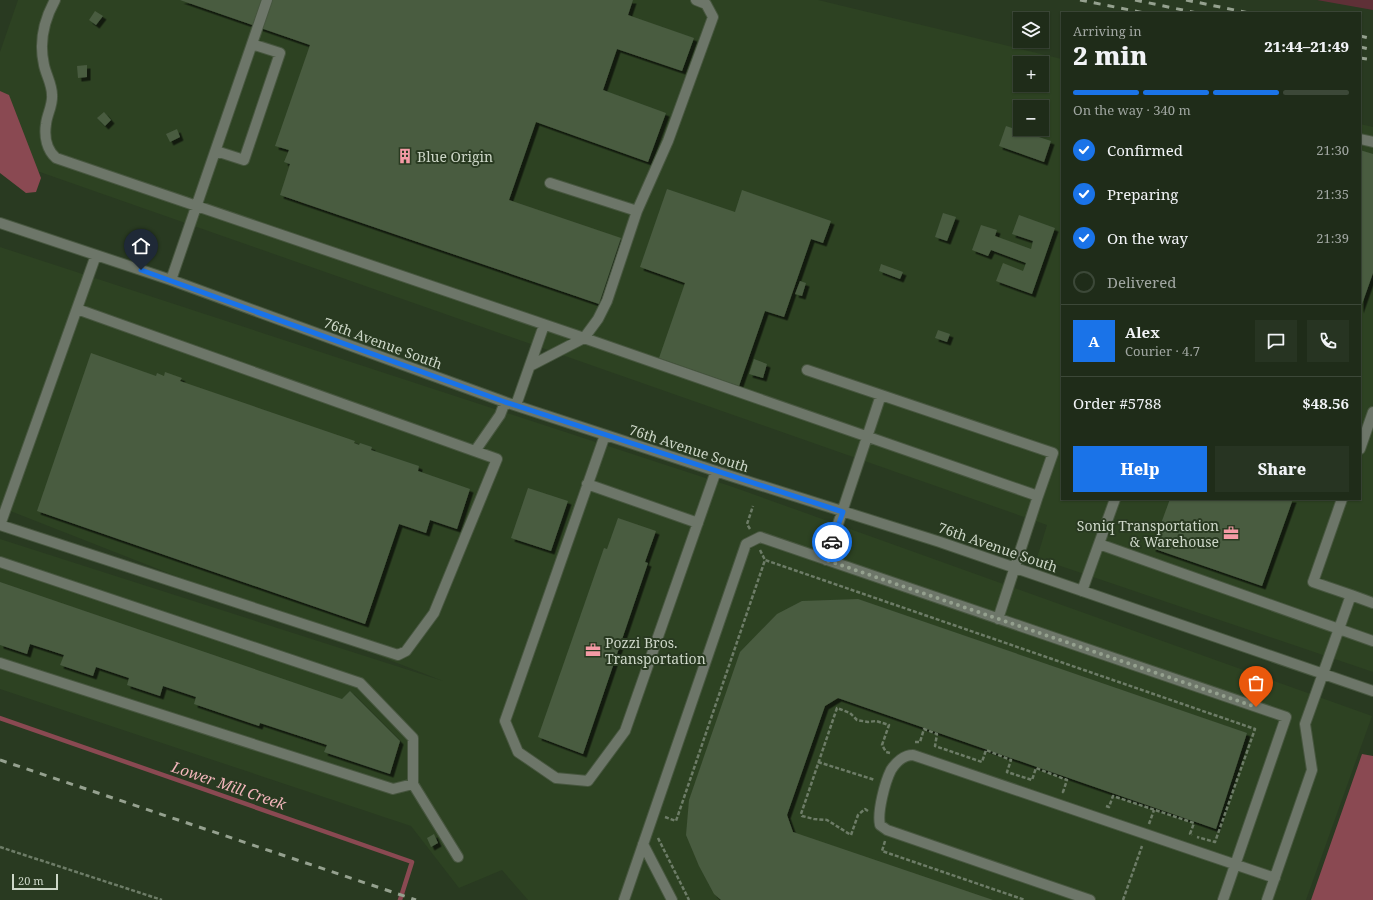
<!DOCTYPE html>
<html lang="en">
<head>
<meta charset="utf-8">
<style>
  :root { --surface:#1f2c19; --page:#273422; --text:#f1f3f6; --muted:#a1a7a2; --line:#3c4838; --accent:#1a73e8 }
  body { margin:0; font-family:"Noto Serif",serif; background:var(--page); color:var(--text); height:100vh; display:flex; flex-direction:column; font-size:15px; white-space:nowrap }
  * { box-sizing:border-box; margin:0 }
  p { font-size:13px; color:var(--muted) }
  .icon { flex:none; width:22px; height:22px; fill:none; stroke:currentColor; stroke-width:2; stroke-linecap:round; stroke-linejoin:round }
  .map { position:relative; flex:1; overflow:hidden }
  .drawer { position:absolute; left:1061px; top:12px; width:300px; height:488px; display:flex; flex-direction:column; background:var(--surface); border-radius:0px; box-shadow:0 1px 3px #0004,0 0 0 1px var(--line) }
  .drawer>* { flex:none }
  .tools { position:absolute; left:1013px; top:12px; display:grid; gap:8px }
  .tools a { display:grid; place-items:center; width:36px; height:36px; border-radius:0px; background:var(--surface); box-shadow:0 1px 3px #0004,0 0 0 1px var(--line); font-size:20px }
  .scale { position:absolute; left:12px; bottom:10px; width:46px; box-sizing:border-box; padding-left:4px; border:2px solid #cdd7c8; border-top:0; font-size:11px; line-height:14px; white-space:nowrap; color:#cdd7c8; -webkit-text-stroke:3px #293a21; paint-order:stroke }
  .pin { position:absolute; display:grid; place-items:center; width:34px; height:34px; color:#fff; margin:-41px -17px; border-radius:50% 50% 50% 0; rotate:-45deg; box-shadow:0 0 4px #0007 }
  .pin .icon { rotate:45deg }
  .courier { position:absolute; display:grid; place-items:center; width:40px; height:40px; margin:-20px; border:3px solid #1a73e8; border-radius:50%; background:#fff; color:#222; box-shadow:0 1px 5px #0007 }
  .headline em { font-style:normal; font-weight:800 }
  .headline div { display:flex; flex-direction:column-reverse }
  .headline { display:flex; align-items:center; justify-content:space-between; height:68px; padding:0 12px }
  h1 { font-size:26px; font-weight:800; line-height:30px }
  .bar { display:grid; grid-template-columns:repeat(4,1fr); gap:6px 4px; align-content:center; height:48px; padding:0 12px }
  .bar i { height:5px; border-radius:3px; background:var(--line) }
  .bar .selected { background:var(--accent) }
  .bar p { grid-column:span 4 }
  .line { display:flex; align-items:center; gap:10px; padding:0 12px; border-top:1px solid var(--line) }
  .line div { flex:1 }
  .round { display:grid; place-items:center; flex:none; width:42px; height:42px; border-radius:0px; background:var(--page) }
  ol { padding:0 12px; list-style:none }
  li { display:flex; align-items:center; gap:12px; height:44px }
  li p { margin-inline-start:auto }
  li .icon { padding:4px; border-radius:50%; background:var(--accent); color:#fff; stroke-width:4 }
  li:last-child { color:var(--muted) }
  li i { width:22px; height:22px; border:2px solid var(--line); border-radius:50% }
  .button { display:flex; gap:8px; margin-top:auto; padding:8px 12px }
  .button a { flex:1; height:46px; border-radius:0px; background:var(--accent); color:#fff; font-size:16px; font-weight:800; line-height:46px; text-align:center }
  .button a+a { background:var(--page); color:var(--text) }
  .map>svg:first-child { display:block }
  .built { fill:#2d4222; fill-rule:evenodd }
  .green { fill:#5f3037 }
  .water { fill:#8a4952 }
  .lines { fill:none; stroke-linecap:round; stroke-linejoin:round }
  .stream { stroke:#8a4952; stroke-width:4.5 }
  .building { fill:#495b40; filter:url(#shadow) }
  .minor-casing { stroke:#47563f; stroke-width:12 }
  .path { stroke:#6d7c67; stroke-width:2.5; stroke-dasharray:4 2; stroke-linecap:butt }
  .minor { stroke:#6d7669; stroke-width:10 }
  .rail { stroke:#95a18f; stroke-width:3; stroke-dasharray:7 7; stroke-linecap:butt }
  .done { stroke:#94a08e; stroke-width:4; stroke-dasharray:0 7.2 }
  .route { stroke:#1a73e8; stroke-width:5 }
  .labels { text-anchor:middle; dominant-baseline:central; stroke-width:4; stroke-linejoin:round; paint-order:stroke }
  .poi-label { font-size:14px; fill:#cdd7c8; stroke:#293a21; text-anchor:start }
  .street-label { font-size:14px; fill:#cdd7c8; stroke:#293a21 }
  .water-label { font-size:15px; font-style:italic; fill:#f3b6bc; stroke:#293a21 }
</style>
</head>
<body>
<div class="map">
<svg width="1373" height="900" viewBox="0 0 1373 900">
  <defs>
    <filter id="shadow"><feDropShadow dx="3.5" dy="3.5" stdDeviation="0" flood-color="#0009"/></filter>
  </defs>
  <rect width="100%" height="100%" fill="#293a21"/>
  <!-- built -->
  <path class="built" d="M18 0H818L1062 59V499H1360V124L1373 127V672L1037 558 1047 525 0 158V52ZM1020 63H1042V85H1020ZM1020 107H1042V129H1020Z
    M0 247 733 487 1372 716 1306 900H528L502 870 459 888 411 826 0 689V539L443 681 0 507Z"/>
  <!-- green -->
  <path class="green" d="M1317 0H1373V10Z"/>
  <!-- water -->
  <path class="water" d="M0 91 9 95 41 178 36 192 26 193 0 173Z
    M1362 754 1373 756V900H1311Z"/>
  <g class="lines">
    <!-- stream -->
    <path class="stream" d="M0 718 412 862 400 900"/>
  </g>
  <!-- building -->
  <path class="building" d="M180 0H633L628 15 694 38 682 71 617 49 603 90 666 113 648 162 536 122 509 200 621 238 599 304 280 195 290 164 284 162 289 150 275 146 310 45Z
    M95 11 103 16 96 25 89 20Z
    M87 65V77L78 78 77 66Z
    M104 112 111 120 105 126 97 118Z
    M1006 126 1051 141 1044 162 999 146Z
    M177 129 180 137 170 142 166 134Z
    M1360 150 1373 154V273L1360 310Z
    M667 189 735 212 742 190 831 221 823 243 811 239 784 317 765 311 739 386 659 358 685 283 640 267Z
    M943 213 956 217 947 241 935 237Z
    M1019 215 1055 228 1032 294 996 281 1003 263 1023 271 1026 263 991 250 988 256 972 250 981 225 997 230 995 236 1031 249 1033 241 1012 234Z
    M881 264 903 272 900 279 879 271Z
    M800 281 806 283 802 296 795 294Z
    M938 330 950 334 947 342 935 338Z
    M91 353 156 376 157 373 164 376 165 372 182 378 180 381 355 441 354 443 359 445 360 443 372 447 371 450 419 466 418 471 470 489 457 529 430 520 426 533 399 524 365 624 37 511Z
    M754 359 767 364 763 378 749 374Z
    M528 488 568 501 551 551 511 538Z
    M1170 499H1293L1262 586 1152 548Z
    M618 518 656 531 645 562 648 563 583 754 538 737 604 548 607 549Z
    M0 582 342 699 350 691 400 741 390 774 324 752 327 745 260 723 259 726 194 704 196 697 163 686 160 696 127 685 129 678 96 667 93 676 60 665 64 655 30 644 27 654 0 645Z
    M858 599 1247 733 1216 829 838 698 825 706 787 815 793 832 993 900H721L714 894 699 866 686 835 689 800 740 652 777 614 802 601Z
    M434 834 438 843 431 847 427 838Z"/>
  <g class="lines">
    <!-- minor casing -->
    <g class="minor-casing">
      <path id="minor" d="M55 0C44 20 39 43 44 65 46 75 52 84 52 95 53 105 47 114 46 124 44 137 47 150 56 158L584 338 1038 496 998 619
        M1360 139 1373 142
        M216 151 244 160 280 53 252 44
        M550 183 637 211
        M0 223 171 280 505 402 731 476 940 542 1373 691
        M171 280 267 0
        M77 309 497 459 434 613 406 651 398 655 0 525 96 255
        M530 366 584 338 598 319 607 301 637 211 668 141 713 17 706 4 696 0
        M807 370 1053 453 1038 496
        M516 405 544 325
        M605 435 505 721 518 752 556 778 588 781 625 731 716 471
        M1360 449 1373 412
        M475 451 500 415 505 402
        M587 484 698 523
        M1099 544 1373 641
        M826 560 881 395
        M0 562 360 683 413 738V784L393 789 0 663
        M1082 591 1115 499
        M1351 595 1373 603
        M413 784 458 857
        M643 844 672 900
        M624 900 746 544 760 537 1286 717 1223 900
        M1090 900 887 830 880 825C877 812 885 782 891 770 896 762 904 755 913 755L1275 878
        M1267 900 1312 770 1305 724 1351 595 1313 582 1342 499"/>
    </g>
    <!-- path -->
    <path class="path" d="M750 529 747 524 753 506
      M760 550 765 560
      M915 742H920L924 729 937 734 935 746 982 762 986 750 1011 760 1007 772 1032 780 1036 768 1067 780 1063 792H1064
      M818 762 875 780
      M1106 806 1109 807 1113 796 1194 823 1190 834 1192 835
      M868 811 865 809 858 815 851 835 827 820 814 819 802 816 801 814 837 708 850 713 857 720 868 722 876 721 889 725 882 745 886 752 890 753
      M665 817 676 821 765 560 1255 729 1215 842 1197 837
      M1149 824 1154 810
      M658 838 689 900
      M885 841 882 851 1025 900
      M0 847 162 900
      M1123 900 1142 846"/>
    <!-- minor -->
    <use href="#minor" class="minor"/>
    <!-- rail -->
    <path class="rail" d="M1080 0 1145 13
      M1135 0 1197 13
      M1186 0 1249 13
      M1360 36 1373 39
      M1360 47 1373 50
      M1360 58 1373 60
      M0 760 416 900"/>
  </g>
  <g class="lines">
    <!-- done -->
    <path class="done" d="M832 542 826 560 1256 707"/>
    <!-- route -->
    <path class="route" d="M141 270 505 402 843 512 832 542"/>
  </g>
  <!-- icons -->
  <defs>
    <g id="building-bare" transform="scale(1.2)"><path d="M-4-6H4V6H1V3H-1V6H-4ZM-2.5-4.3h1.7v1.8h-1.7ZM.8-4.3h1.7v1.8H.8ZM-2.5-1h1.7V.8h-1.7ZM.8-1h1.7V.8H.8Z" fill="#f49aa5" stroke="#293a21" stroke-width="2.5" paint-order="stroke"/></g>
    <g id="office-bare" transform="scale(1.2)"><path d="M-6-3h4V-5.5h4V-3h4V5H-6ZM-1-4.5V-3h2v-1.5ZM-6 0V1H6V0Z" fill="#f49aa5" stroke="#293a21" stroke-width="2.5" paint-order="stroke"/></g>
  </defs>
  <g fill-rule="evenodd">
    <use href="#building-bare" x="405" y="156"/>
    <use href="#office-bare" x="1231" y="533"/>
    <use href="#office-bare" x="593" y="650"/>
  </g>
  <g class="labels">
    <!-- poi labels -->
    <g class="poi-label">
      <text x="417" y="156">Blue Origin</text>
      <text x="1219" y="525" text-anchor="end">Soniq Transportation<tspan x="1219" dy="16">&amp; Warehouse</tspan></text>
      <text x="605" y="642">Pozzi Bros.<tspan x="605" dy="16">Transportation</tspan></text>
    </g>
    <!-- street labels -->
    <g class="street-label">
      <text transform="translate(383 343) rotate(20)">76th Avenue South</text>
      <text transform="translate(689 448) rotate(18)">76th Avenue South</text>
      <text transform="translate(998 547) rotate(19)">76th Avenue South</text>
    </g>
    <!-- water labels -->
    <g class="water-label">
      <text transform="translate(229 785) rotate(19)">Lower Mill Creek</text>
    </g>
  </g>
</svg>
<div class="tools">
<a><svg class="icon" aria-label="layers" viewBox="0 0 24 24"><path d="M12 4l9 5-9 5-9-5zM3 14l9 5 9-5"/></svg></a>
<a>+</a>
<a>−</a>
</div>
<div class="scale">20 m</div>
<div class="pin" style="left:1256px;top:707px;background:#ea580c"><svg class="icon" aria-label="bag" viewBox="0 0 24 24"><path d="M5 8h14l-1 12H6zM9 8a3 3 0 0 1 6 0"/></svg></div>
<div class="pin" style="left:141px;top:270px;background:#1f2937"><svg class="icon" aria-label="home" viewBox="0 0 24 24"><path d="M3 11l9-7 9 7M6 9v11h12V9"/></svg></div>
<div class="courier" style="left:832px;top:542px"><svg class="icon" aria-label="car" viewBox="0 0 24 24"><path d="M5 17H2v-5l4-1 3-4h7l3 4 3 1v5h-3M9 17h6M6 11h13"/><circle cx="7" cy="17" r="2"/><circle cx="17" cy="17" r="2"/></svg></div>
<section class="drawer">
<div class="headline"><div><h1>2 min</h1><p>Arriving in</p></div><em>21:44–21:49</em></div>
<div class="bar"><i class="selected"></i><i class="selected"></i><i class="selected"></i><i></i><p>On the way · 340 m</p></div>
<ol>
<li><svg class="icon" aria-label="check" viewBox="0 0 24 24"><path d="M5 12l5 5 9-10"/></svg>Confirmed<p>21:30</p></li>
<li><svg class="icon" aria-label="check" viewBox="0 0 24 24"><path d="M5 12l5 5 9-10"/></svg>Preparing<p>21:35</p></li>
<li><svg class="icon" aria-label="check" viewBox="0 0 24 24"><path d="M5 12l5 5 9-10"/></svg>On the way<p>21:39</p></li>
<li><i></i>Delivered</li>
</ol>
<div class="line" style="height:72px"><b class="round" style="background:var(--accent);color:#fff">A</b><div><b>Alex</b><p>Courier · 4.7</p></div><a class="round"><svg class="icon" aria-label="chat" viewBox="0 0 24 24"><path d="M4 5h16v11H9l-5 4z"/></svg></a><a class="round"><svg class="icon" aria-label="phone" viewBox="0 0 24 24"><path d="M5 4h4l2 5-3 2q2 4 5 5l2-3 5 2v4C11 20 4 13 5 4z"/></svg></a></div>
<div class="line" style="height:52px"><div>Order #5788</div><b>$48.56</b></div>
<div class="button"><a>Help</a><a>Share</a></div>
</section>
</div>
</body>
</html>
